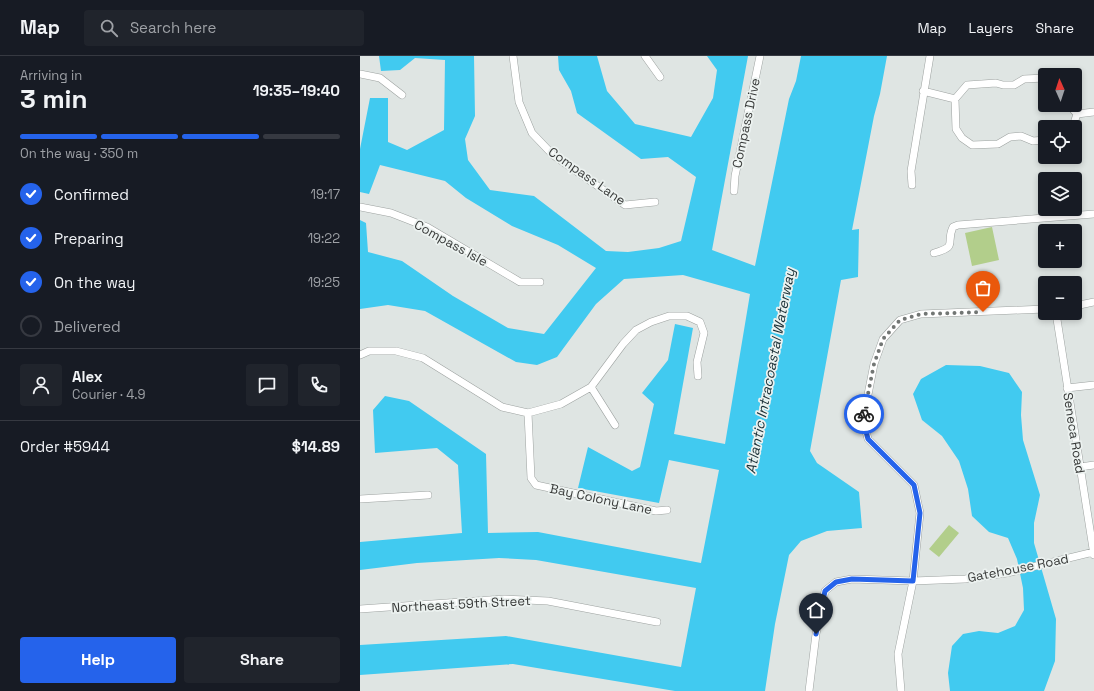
<!DOCTYPE html>
<html lang="en">
<head>
<meta charset="utf-8">
<style>
  :root { --surface:#171b24; --page:#20242c; --text:#f1f3f6; --muted:#9ea1a6; --line:#363941; --accent:#2563eb }
  body { margin:0; font-family:"Space Grotesk",sans-serif; background:var(--page); color:var(--text); height:100vh; display:flex; flex-direction:column; font-size:15px; white-space:nowrap }
  * { box-sizing:border-box; margin:0 }
  p { font-size:13px; color:var(--muted) }
  .icon { flex:none; width:22px; height:22px; fill:none; stroke:currentColor; stroke-width:2; stroke-linecap:round; stroke-linejoin:round }
  .map { position:relative; flex:1; overflow:hidden }
  .drawer { display:flex; flex-direction:column; background:var(--surface); width:360px }
  .drawer>* { flex:none }
  .needle { width:26px; rotate:357deg }
  .fabs { position:absolute; left:678px; top:12px; display:grid; gap:8px }
  .fabs a { display:grid; place-items:center; width:44px; height:44px; border-radius:4px; background:var(--surface); box-shadow:0 2px 6px #0003; font-size:20px }
  .pin { position:absolute; display:grid; place-items:center; width:34px; height:34px; color:#fff; margin:-41px -17px; border-radius:50% 50% 50% 0; rotate:-45deg; box-shadow:0 0 4px #0007 }
  .pin .icon { rotate:45deg }
  .courier { position:absolute; display:grid; place-items:center; width:40px; height:40px; margin:-20px; border:3px solid #2563eb; border-radius:50%; background:#fff; color:#222; box-shadow:0 1px 5px #0007 }
  .summary em { font-style:normal; font-weight:600 }
  .summary div { display:flex; flex-direction:column-reverse }
  .summary { display:flex; align-items:center; justify-content:space-between; height:68px; padding:0 20px }
  h1 { font-size:26px; font-weight:600; line-height:30px }
  .bar { display:grid; grid-template-columns:repeat(4,1fr); gap:6px 4px; align-content:center; height:48px; padding:0 20px }
  .bar i { height:5px; border-radius:3px; background:var(--line) }
  .bar .on { background:var(--accent) }
  .bar p { grid-column:span 4 }
  .line { display:flex; align-items:center; gap:10px; padding:0 20px; border-top:1px solid var(--line) }
  .line div { flex:1 }
  .round { display:grid; place-items:center; flex:none; width:42px; height:42px; border-radius:4px; background:var(--page) }
  ol { padding:0 20px; list-style:none }
  li { display:flex; align-items:center; gap:12px; height:44px }
  li p { margin-inline-start:auto }
  li .icon { padding:4px; border-radius:50%; background:var(--accent); color:#fff; stroke-width:4 }
  li:last-child { color:var(--muted) }
  li i { width:22px; height:22px; border:2px solid var(--line); border-radius:50% }
  .primary-button { display:flex; gap:8px; margin-top:auto; padding:8px 20px }
  .primary-button a { flex:1; height:46px; border-radius:4px; background:var(--accent); color:#fff; font-size:16px; font-weight:600; line-height:46px; text-align:center }
  .primary-button a+a { background:var(--page); color:var(--text) }
  header { display:flex; align-items:center; gap:24px; box-sizing:border-box; height:56px; padding:0 20px; background:var(--surface); border-bottom:1px solid var(--line) }
  header strong { font-size:19px }
  nav { display:flex; gap:22px; margin-inline-start:auto; font-size:14px }
  .search { width:280px; height:36px; background:var(--page); display:flex; align-items:center; gap:10px; box-sizing:border-box; padding:0 14px; border-radius:4px; color:var(--muted); font-size:15px }
  main { display:flex; flex:1; min-height:0 }
  .map>svg:first-child { display:block }
  .green { fill:#b2ce8b }
  .water { fill:#41caf0 }
  .lines { fill:none; stroke-linecap:round; stroke-linejoin:round }
  .minor-casing { stroke:#9da2a0; stroke-width:8 }
  .minor { stroke:#fff; stroke-width:7 }
  .done { stroke:#727674; stroke-width:4; stroke-dasharray:0 7.2 }
  .route { stroke:#2563eb; stroke-width:5 }
  .labels { text-anchor:middle; dominant-baseline:central; stroke-width:3.5; stroke-linejoin:round; paint-order:stroke }
  .street-label { font-size:13px; fill:#383a39; stroke:#ecf2f0 }
  .water-label { font-size:14px; font-style:italic; fill:#1a3037; stroke:#ecf2f0 }
</style>
</head>
<body>
<header>
<strong>Map</strong>
<div class="search"><svg class="icon" aria-label="search" viewBox="0 0 24 24"><circle cx="10" cy="10" r="6"/><path d="M15 15l6 6"/></svg>Search here</div>
<nav><a>Map</a><a>Layers</a><a>Share</a></nav>
</header>
<main>
<section class="drawer">
<div class="summary"><div><h1>3 min</h1><p>Arriving in</p></div><em>19:35–19:40</em></div>
<div class="bar"><i class="on"></i><i class="on"></i><i class="on"></i><i></i><p>On the way · 350 m</p></div>
<ol>
<li><svg class="icon" aria-label="check" viewBox="0 0 24 24"><path d="M5 12l5 5 9-10"/></svg>Confirmed<p>19:17</p></li>
<li><svg class="icon" aria-label="check" viewBox="0 0 24 24"><path d="M5 12l5 5 9-10"/></svg>Preparing<p>19:22</p></li>
<li><svg class="icon" aria-label="check" viewBox="0 0 24 24"><path d="M5 12l5 5 9-10"/></svg>On the way<p>19:25</p></li>
<li><i></i>Delivered</li>
</ol>
<div class="line" style="height:72px"><a class="round"><svg class="icon" aria-label="person" viewBox="0 0 24 24"><circle cx="12" cy="8" r="4"/><path d="M4 21q1-7 8-7t8 7"/></svg></a><div><b>Alex</b><p>Courier · 4.9</p></div><a class="round"><svg class="icon" aria-label="chat" viewBox="0 0 24 24"><path d="M4 5h16v11H9l-5 4z"/></svg></a><a class="round"><svg class="icon" aria-label="phone" viewBox="0 0 24 24"><path d="M5 4h4l2 5-3 2q2 4 5 5l2-3 5 2v4C11 20 4 13 5 4z"/></svg></a></div>
<div class="line" style="height:52px"><div>Order #5944</div><b>$14.89</b></div>
<div class="primary-button"><a>Help</a><a>Share</a></div>
</section>
<div class="map">
<svg width="734" height="635" viewBox="0 0 734 635">
  <rect width="100%" height="100%" fill="#dfe5e3"/>
  <!-- green -->
  <path class="green" d="M632 171 639 204 612 210 605 177Z
    M589 469 599 477 579 501 569 493Z"/>
  <!-- water -->
  <path class="water" d="M19 0H114L115 60 105 83 108 104 130 134 174 140 246 195 268 196 299 192 321 185 336 121 308 101 281 103 217 57 211 35 199 14 198 0H237L247 35 275 68 331 81 353 42 357 14 347 0H388L352 194 395 210 429 43 436 25 441 0H527L520 38 514 60 492 174 499 173 498 221 481 224 450 395 457 407 499 436 502 472 467 475 441 485 429 499 415 568 405 635H315L153 608 0 619V589L146 580 321 611 336 532 176 504 139 502 57 507 0 514V486L102 477 98 409 77 392 15 397 13 354 25 340 49 345 126 398 128 477 178 476 341 507 359 414 309 404 299 447 218 432 228 391 272 415 280 411 294 348 282 337 308 304 315 268 333 272 314 378 365 388 390 238 323 219 264 223 236 248 197 301 177 309 156 306 65 255 28 249 0 253V164L6 167 8 196 42 205 93 240 148 272 184 278 236 212 198 189 152 170 106 142 85 125 20 109 9 138 0 136V93L10 42H28V86L47 94 84 74 85 4 55 2 40 14 21 15Z
    M586 309 620 310 649 317 662 336 661 359 663 384 680 439 674 467V487L696 563 695 605 684 635H590L588 617 592 590 603 578 619 575 638 577 655 570 664 554 663 532 657 503 648 482 629 476 612 460 608 433 599 405 582 380 562 364 553 338 561 323Z"/>
  <g class="lines">
    <!-- minor casing -->
    <g class="minor-casing">
      <path id="minor" d="M153 0 159 46 172 77 193 99 265 149 295 146
        M285 0 300 21
        M0 18 20 22 42 39
        M563 35 595 43 607 29 636 27 643 29H654L664 23 685 22
        M595 43 596 73 602 82 612 89 638 88 650 81 661 80 673 85 685 84
        M709 49 717 58
        M717 58 734 56
        M711 71 714 67 717 58
        M552 129 551 115 570 0
        M374 135 375 120 400 0
        M0 151 31 157 67 171 160 226H180
        M574 197C599 190 585 188 593 171L598 169 734 158
        M715 250 734 246
        M696 257 734 499
        M0 299 9 295H36L63 302 142 351 168 357 201 348 231 331 263 288 276 274 291 266 309 260H327L340 266 344 277 337 306 338 320
        M231 331 255 369
        M707 332 734 329
        M168 357 171 422 176 429 296 455 307 454
        M720 411 734 409
        M0 443 68 439
        M0 553 144 543 188 545 297 566
        M449 635 456 578 465 535 476 526 492 523 553 525 605 523 647 517 734 496
        M541 635 538 598 553 525 560 457 554 429 508 383 503 364 514 308 523 283 540 264 561 258 685 253"/>
    </g>
    <!-- minor -->
    <use href="#minor" class="minor"/>
  </g>
  <g class="lines">
    <!-- done -->
    <path class="done" d="M504 358 514 308 523 283 540 264 561 258 623 256"/>
    <!-- route -->
    <path class="route" d="M456 578 465 535 476 526 492 523 553 525 560 457 554 429 508 383 503 364 504 358"/>
  </g>
  <g class="labels">
    <!-- street labels -->
    <g class="street-label">
      <text transform="translate(386 67) rotate(-78)">Compass Drive</text>
      <text transform="translate(227 120) rotate(35)">Compass Lane</text>
      <text transform="translate(91 187) rotate(29)">Compass Isle</text>
      <text transform="translate(714 377) rotate(81)">Seneca Road</text>
      <text transform="translate(241 443) rotate(12)">Bay Colony Lane</text>
      <text transform="translate(658 512) rotate(-11)">Gatehouse Road</text>
      <text transform="translate(101 548) rotate(-3)">Northeast 59th Street</text>
    </g>
    <!-- water labels -->
    <g class="water-label">
      <text transform="translate(410 315) rotate(-79)">Atlantic Intracoastal Waterway</text>
    </g>
  </g>
</svg>
<div class="fabs">
<a><svg class="needle" viewBox="-14 -14 28 28"><path d="M0-13l5 13h-10z" fill="#e53935"/><path d="M0 13l5-13h-10z" fill="#9ea1a6"/></svg></a>
<a><svg class="icon" aria-label="locate" viewBox="0 0 24 24"><circle cx="12" cy="12" r="6"/><path d="M12 2v4M12 18v4M2 12h4M18 12h4"/></svg></a>
<a><svg class="icon" aria-label="layers" viewBox="0 0 24 24"><path d="M12 4l9 5-9 5-9-5zM3 14l9 5 9-5"/></svg></a>
<a>+</a>
<a>−</a>
</div>
<div class="pin" style="left:623px;top:256px;background:#ea580c"><svg class="icon" aria-label="bag" viewBox="0 0 24 24"><path d="M5 8h14l-1 12H6zM9 8a3 3 0 0 1 6 0"/></svg></div>
<div class="pin" style="left:456px;top:578px;background:#1f2937"><svg class="icon" aria-label="home" viewBox="0 0 24 24"><path d="M3 11l9-7 9 7M6 9v11h12V9"/></svg></div>
<div class="courier" style="left:504px;top:358px"><svg class="icon" aria-label="bike" viewBox="0 0 24 24"><circle cx="6" cy="16" r="4"/><circle cx="18" cy="16" r="4"/><path d="M6 16l4-8h5l3 8M10 8l3 8H6M13 5h3"/></svg></div>
</div>
</main>
</body>
</html>
